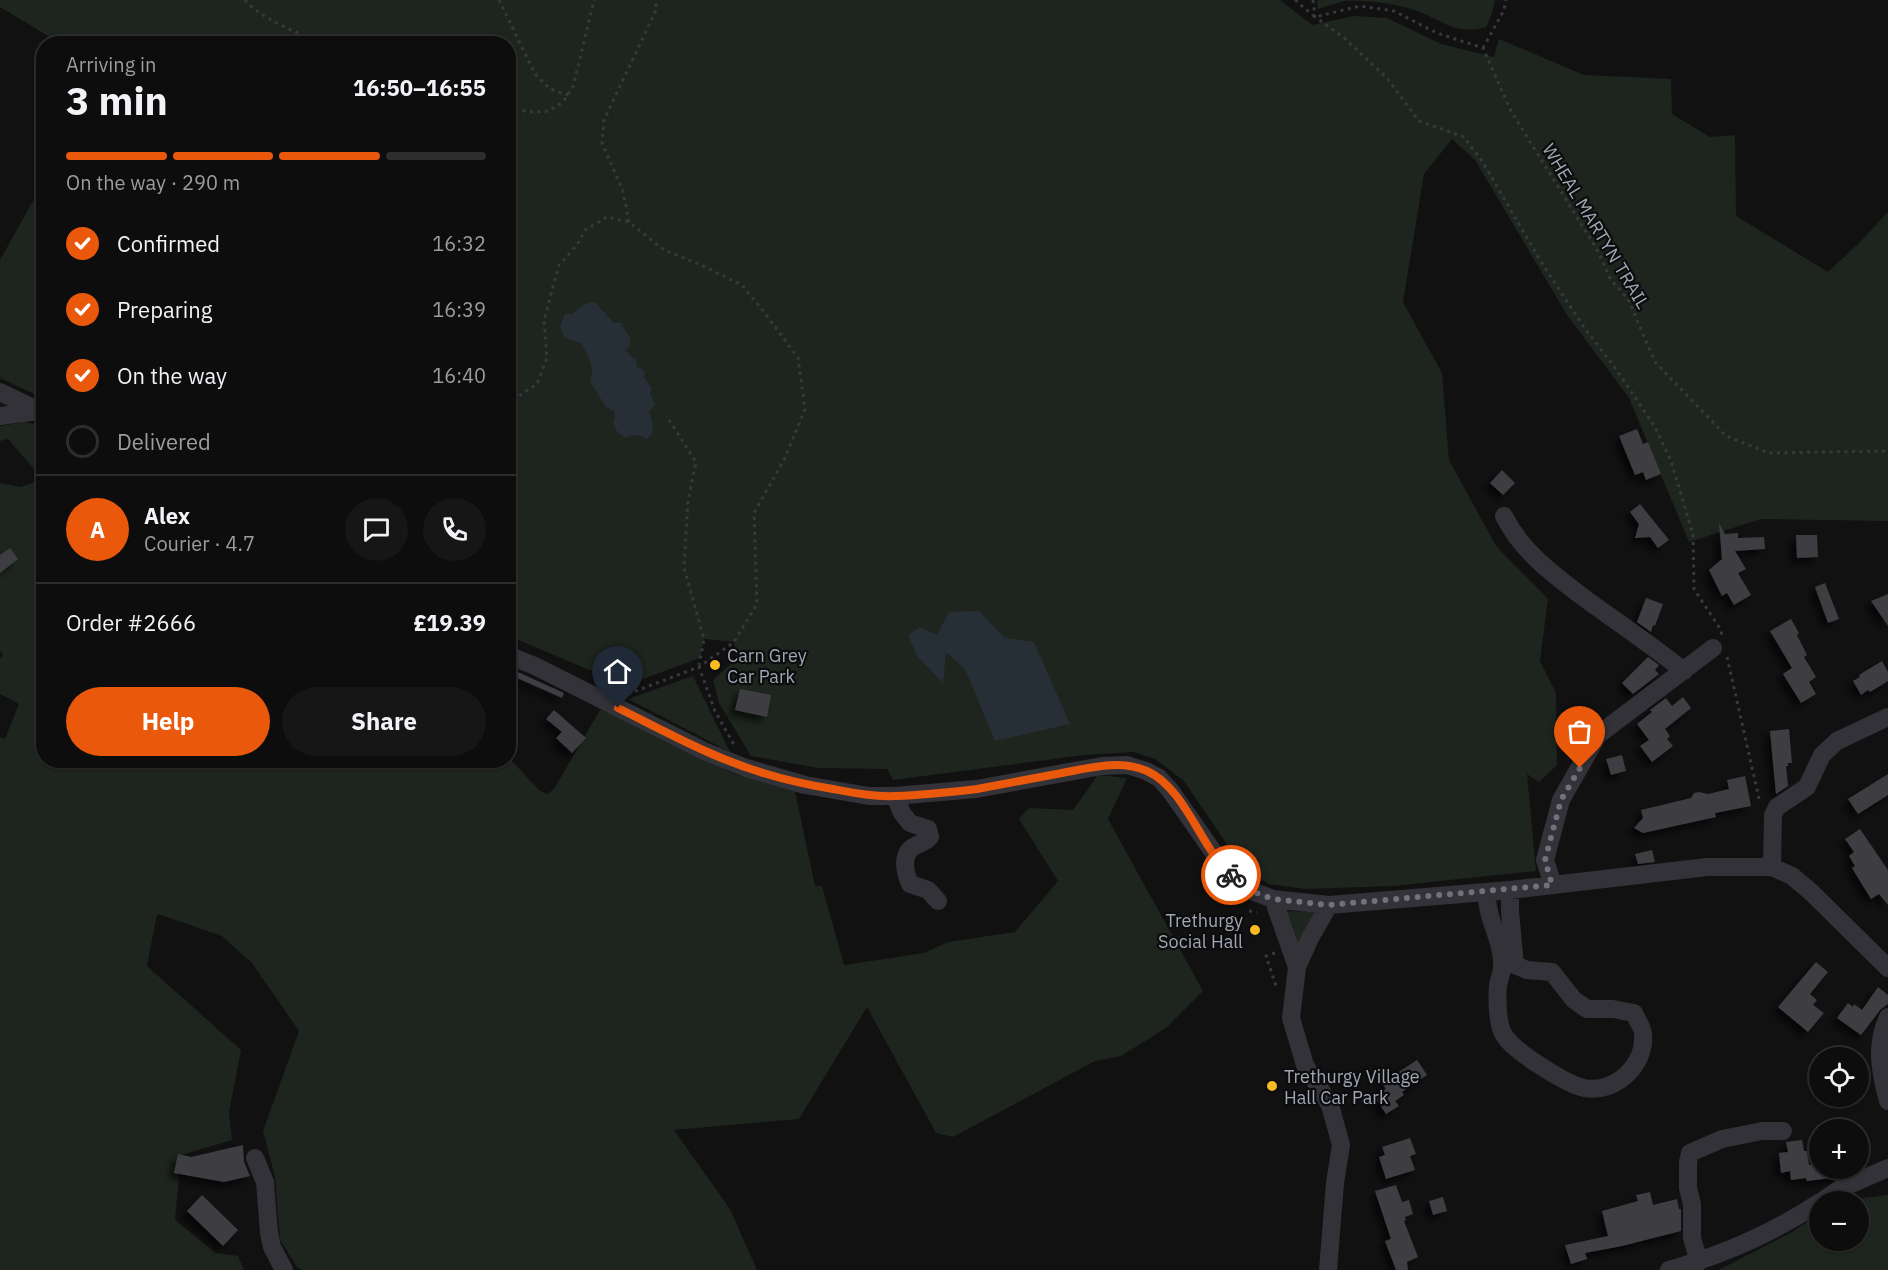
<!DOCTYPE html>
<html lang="en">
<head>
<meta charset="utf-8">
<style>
  :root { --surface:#0d0d0e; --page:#161617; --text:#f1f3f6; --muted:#9a9c9e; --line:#2d2d2e; --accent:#ea580c }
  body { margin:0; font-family:"IBM Plex Sans",sans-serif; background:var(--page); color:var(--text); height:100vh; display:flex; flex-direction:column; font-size:22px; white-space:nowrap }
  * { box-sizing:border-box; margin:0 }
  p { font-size:20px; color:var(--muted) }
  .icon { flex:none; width:33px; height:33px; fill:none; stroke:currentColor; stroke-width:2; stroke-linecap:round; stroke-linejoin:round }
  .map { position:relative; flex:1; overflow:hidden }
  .sheet { position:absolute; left:36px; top:36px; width:480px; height:732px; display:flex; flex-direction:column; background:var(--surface); border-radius:24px; box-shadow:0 2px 4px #0004,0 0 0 2px var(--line) }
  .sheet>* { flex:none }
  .buttons { position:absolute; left:1809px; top:1047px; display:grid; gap:12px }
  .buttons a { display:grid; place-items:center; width:60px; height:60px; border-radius:50%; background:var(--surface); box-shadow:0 2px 4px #0004,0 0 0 2px var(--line); font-size:30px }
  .pin { position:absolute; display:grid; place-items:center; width:51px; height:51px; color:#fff; margin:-62px -26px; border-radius:50% 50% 50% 0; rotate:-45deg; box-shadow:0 0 6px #0007 }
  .pin .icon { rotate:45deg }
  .courier { position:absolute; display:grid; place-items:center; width:60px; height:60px; margin:-30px; border:4px solid #ea580c; border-radius:50%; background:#fff; color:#222; box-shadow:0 2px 8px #0007 }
  .summary em { font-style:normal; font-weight:700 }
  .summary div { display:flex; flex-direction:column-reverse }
  .summary { display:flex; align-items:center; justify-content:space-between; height:102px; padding:0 30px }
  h1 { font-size:39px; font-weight:700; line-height:45px }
  .bar { display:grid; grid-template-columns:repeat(4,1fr); gap:9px 6px; align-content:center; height:72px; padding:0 30px }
  .bar i { height:8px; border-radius:4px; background:var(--line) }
  .bar .on { background:var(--accent) }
  .bar p { grid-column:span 4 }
  .line { display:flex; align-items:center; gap:15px; padding:0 30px; border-top:2px solid var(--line) }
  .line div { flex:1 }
  .round { display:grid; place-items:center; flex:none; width:63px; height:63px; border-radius:32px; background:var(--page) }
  ol { padding:0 30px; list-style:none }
  li { display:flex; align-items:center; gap:18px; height:66px }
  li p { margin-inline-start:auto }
  li .icon { padding:6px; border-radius:50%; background:var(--accent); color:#fff; stroke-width:4 }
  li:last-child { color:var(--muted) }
  li i { width:33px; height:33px; border:3px solid var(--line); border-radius:50% }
  .button { display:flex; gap:12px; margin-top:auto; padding:12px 30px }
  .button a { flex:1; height:69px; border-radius:36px; background:var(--accent); color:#fff; font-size:24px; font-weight:700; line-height:69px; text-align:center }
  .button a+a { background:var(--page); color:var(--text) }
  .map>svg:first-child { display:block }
  .green { fill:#1d251e }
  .water { fill:#272f36 }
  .building { fill:#3d3e42; filter:url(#shadow) }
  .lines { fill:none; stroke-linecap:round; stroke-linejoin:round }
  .path { stroke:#38393f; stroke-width:3; stroke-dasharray:3 4.5; stroke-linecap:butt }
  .minor { stroke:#323238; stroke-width:18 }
  .done { stroke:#6f727b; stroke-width:6; stroke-dasharray:0 10.8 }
  .route { stroke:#ea580c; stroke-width:8 }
  .poi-dot { fill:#f9ba22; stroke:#0c0c0d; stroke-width:2 }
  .labels { text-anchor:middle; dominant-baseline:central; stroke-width:4.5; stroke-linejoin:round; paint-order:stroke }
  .street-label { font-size:18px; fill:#a1a6b4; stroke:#0c0c0d }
  .poi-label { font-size:18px; fill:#a1a6b4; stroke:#0c0c0d; text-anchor:start }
</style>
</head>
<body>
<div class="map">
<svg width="1888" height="1270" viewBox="0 0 1888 1270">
  <defs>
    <filter id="shadow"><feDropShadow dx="-5.5" dy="5.5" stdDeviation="3" flood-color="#0009"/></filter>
  </defs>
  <rect width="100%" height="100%" fill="#111112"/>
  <!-- green -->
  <path class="green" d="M0 0H1280L1312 25 1354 16 1387 18 1441 44 1494 57 1499 39 1584 75 1671 79 1672 114 1710 137 1735 135 1736 216 1828 272 1860 242 1888 212V521L1761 519 1689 542 1629 398 1567 315 1475 160 1452 139 1424 174 1403 302 1442 373 1449 460 1496 546 1548 599 1540 661 1556 693 1557 765 1539 782 1527 774 1536 871 1393 886 1305 889 1268 884 1241 865 1184 781 1155 759 1134 752 1084 755 893 780 887 769 818 768 751 756 719 703 713 680 733 662 737 655 734 642 704 639 700 658 632 683 613 680 509 636 508 44 60 43 0 7Z
    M1317 0H1495L1492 13 1486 27C1455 37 1439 17 1411 9 1391 3 1366 0 1345 1 1336 3 1327 6 1318 9Z
    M43 183V398L0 378V260Z
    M25 422 43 426V464L33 468 8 439 0 441V426Z
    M43 479 44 760H508L509 758 540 791 547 794 554 789 600 710 605 709 666 742 735 774 795 791 815 886H822L844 965 924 953 948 942 1015 932 1058 881 1019 819 1029 808 1073 810 1098 775 1127 778 1108 819 1203 991 1166 1028 1121 1056 1095 1061 953 1137 936 1133 867 1007 799 1119 674 1130 730 1209 757 1270H302L297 1267 280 1240 275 1177 263 1131 299 1031 252 963 222 936 158 914 156 919 147 966 241 1050 229 1112 232 1140 181 1155 175 1220 216 1253 238 1256 244 1270H0V737L5 739 19 704 0 694V659L3 655 0 651V483L21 487Z
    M693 676 730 752 628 699Z
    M1284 911 1317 912 1298 946Z
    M1849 1194 1855 1199 1888 1195V1270H1719L1792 1232 1819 1214 1820 1240H1858V1202L1837 1201Z"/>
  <!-- water -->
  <path class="water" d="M595 302 614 323H621L630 338V346L625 350 633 358H636L637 367 641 368 645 373 644 377 652 389 650 393 655 405 649 412C652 422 657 433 646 439 638 433 634 435 626 438L618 433 613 424 615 416 614 411 606 407 590 382C595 366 589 358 581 343L565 338 560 327 565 314H573C581 306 583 303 595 302Z
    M979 611 1005 638 1034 642 1070 724 995 741 965 669 946 652 943 683 917 656 908 635 920 627 937 635 949 612Z"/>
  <!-- building -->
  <path class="building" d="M1637 429 1643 444 1648 442 1661 474 1646 480 1643 472 1635 475 1619 436Z
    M1502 470 1515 483 1503 495 1490 483Z
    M1640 504 1669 540 1658 548 1650 537 1635 538 1639 524 1630 512Z
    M1719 523 1725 534 1738 533V538L1764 537 1765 549 1735 551 1746 569 1738 573 1751 595 1734 605 1727 593 1722 596 1709 570 1722 559Z
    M1796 535H1817L1818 557 1797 558Z
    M10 548 18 559 0 573V555Z
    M1825 583 1839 619 1828 623 1815 587Z
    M1888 594V626L1871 601Z
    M1646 598 1663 604 1655 626 1653 625 1651 632 1637 622Z
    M1791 619 1799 633 1797 635 1807 655 1804 657 1816 677 1809 682 1816 694 1801 703 1783 674 1792 668 1770 631Z
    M1648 657 1659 665 1655 670 1659 674 1633 694 1622 683Z
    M1882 661 1888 672V681L1870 692 1868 690 1861 695 1853 681 1860 677 1859 675Z
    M509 668 564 693 562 698 508 674Z
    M740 689 771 695 767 717 735 710Z
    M1683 697 1691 708 1665 729 1670 736 1667 739 1673 746 1652 762 1640 746 1649 740 1637 724 1652 712 1650 710 1666 698 1672 706Z
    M554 710 586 738 572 753 556 738 562 732 546 719Z
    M1789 729 1792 763H1788V766H1786L1788 786 1776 794 1770 731Z
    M1622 755 1626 771 1611 775 1606 759Z
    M1888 774V795L1858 814 1848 799Z
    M1745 776 1751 806 1715 813 1716 817 1643 833 1634 828 1643 818 1641 810 1691 798 1694 793 1699 792 1708 794 1729 789 1727 780Z
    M1860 829 1888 870V905L1879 894 1871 899 1852 868 1855 866 1849 856 1854 852 1845 839Z
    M1652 850 1655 862 1638 864 1635 854Z
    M1816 962 1828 972 1810 994 1817 1000 1813 1005 1824 1013 1808 1032 1778 1007Z
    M1878 987 1888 995V1004L1881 1009 1861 1035 1837 1018 1848 1003 1853 1007 1854 1004 1862 1010Z
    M1417 1060 1427 1075 1402 1092 1404 1095 1395 1101 1399 1106 1386 1114 1374 1096 1386 1089 1382 1083Z
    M1410 1138 1416 1154 1410 1156 1415 1170 1386 1179 1379 1157 1385 1155 1382 1147Z
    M1802 1140 1804 1151H1807L1809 1165 1820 1164V1168H1845V1174L1839 1177 1807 1181 1806 1178 1791 1180 1790 1171 1781 1173 1779 1153 1788 1152 1786 1142Z
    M243 1145 244 1162 250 1176 224 1182 174 1173 178 1154 191 1157Z
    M1396 1185 1402 1202 1409 1200 1413 1214 1405 1217 1406 1220 1404 1221 1418 1257 1407 1262 1408 1270H1396L1385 1241 1391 1239 1375 1191Z
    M1650 1192 1653 1205 1677 1199 1679 1209H1681V1231L1622 1246 1585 1253 1587 1259 1571 1264 1565 1245 1608 1236 1602 1211 1638 1201 1636 1195Z
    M202 1195 238 1230 223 1246 187 1211Z
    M1443 1197 1447 1211 1433 1215 1429 1201Z"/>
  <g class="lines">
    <!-- path -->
    <path class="path" d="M245 0C264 21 296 31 321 44
      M499 0 535 74 550 89 568 95
      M1295 0 1315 17 1360 6 1394 11 1437 33 1483 48 1511 111 1596 248 1611 280 1628 299 1655 362 1726 436 1769 453 1888 451
      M1313 0 1315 17 1343 37 1386 77 1419 121 1464 137 1482 161 1540 260 1583 326 1616 369 1655 427 1671 461 1693 534 1694 589 1721 630 1722 636
      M1483 48 1504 10 1506 0
      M508 107 529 112 548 111 563 102 573 87 594 0
      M629 222 623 191 602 143 604 120 657 8 654 0
      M669 420 696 462 688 501 684 568 704 639 699 665
      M508 422 514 399 537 384 547 358 544 320 559 265 577 245 585 230 607 217 629 222 664 250 699 264 742 285 764 312 798 358 805 409 784 460 754 513 757 604 734 642 699 667
      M1727 657 1760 803
      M628 694 699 667 715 711 734 745
      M1249 911 1257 912
      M1275 953 1266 956 1277 989"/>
    <!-- minor -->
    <path class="minor" d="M0 392 44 413
      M0 416 38 411
      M1504 516C1522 553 1559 579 1591 603 1622 625 1654 647 1684 671
      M508 655 535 666 704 751 746 768 805 785 869 796H895L976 789 1102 766 1127 765 1146 771 1159 778 1170 790 1228 873 1249 890 1273 899 1329 905 1510 890 1707 867H1772L1792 876 1811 892 1888 968
      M895 796 902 813 910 823 928 829 930 837C925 843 919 843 913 847 901 855 905 873 910 884L928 890 938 901
      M1772 867 1773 815 1777 807 1807 787 1822 755 1837 741 1888 717
      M1553 885 1545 860 1561 800 1598 735 1713 648
      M1486 892C1487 900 1488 910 1491 919 1496 934 1503 951 1502 967 1502 974 1499 979 1498 985 1497 998 1497 1025 1504 1035 1513 1051 1566 1084 1584 1088 1615 1094 1646 1065 1643 1034 1643 1028 1637 1020 1634 1013L1613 1009H1587L1574 1000 1552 972 1527 970 1515 965 1510 911V890
      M1273 899 1297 967
      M1888 1017C1875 1045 1880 1072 1888 1101
      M255 1158 265 1182 269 1233 272 1247 284 1270
      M1821 1202 1840 1189 1888 1168
      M1699 1262 1692 1238V1204L1688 1188V1162L1690 1153 1722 1139 1762 1131H1783
      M1328 1270 1335 1183 1341 1145 1330 1105 1305 1065 1291 1018 1297 967 1310 938 1329 905
      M1669 1270C1723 1255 1773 1233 1820 1202"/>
  </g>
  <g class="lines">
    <!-- done -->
    <path class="done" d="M1231 875 1249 890 1273 899 1329 905 1552 885 1545 860 1561 800 1580 768"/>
    <!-- route -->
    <path class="route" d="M618 708C646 722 674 737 703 750 744 769 789 782 833 789 854 793 874 797 896 796 923 795 951 792 977 789 1005 784 1034 778 1062 773 1089 768 1120 759 1147 771 1185 788 1201 848 1231 875"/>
  </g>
  <!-- markers -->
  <g class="poi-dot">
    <circle cx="715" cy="665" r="6"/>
    <circle cx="1255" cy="930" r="6"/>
    <circle cx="1272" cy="1086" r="6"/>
  </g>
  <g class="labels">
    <!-- street labels -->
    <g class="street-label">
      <text transform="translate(1596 226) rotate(59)">WHEAL MARTYN TRAIL</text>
    </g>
    <!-- poi labels -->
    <g class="poi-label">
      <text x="727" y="655">Carn Grey<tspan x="727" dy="21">Car Park</tspan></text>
      <text x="1243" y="920" text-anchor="end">Trethurgy<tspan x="1243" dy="21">Social Hall</tspan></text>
      <text x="1284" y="1076">Trethurgy Village<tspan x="1284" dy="21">Hall Car Park</tspan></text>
    </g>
  </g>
</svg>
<div class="buttons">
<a><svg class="icon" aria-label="locate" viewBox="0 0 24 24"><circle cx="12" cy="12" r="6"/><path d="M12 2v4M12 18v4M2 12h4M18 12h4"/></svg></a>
<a>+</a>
<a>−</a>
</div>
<div class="pin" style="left:1580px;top:768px;background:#ea580c"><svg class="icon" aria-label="bag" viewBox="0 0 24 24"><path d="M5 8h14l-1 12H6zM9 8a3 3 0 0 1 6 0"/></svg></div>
<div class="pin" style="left:618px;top:708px;background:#1f2937"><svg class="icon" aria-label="home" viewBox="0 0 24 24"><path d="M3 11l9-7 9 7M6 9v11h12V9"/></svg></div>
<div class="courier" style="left:1231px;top:875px"><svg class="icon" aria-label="bike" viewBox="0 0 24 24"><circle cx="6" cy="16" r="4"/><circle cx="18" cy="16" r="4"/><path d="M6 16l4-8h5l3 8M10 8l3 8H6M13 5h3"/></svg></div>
<section class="sheet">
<div class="summary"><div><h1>3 min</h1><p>Arriving in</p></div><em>16:50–16:55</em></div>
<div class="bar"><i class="on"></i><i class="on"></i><i class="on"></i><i></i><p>On the way · 290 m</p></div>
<ol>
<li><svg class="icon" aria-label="check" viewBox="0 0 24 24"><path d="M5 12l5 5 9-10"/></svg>Confirmed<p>16:32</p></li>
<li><svg class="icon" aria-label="check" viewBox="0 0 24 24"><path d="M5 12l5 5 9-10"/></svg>Preparing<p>16:39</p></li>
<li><svg class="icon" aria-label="check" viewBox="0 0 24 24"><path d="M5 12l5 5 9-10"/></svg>On the way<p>16:40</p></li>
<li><i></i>Delivered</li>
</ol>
<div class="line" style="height:108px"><b class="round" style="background:var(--accent);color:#fff">A</b><div><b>Alex</b><p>Courier · 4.7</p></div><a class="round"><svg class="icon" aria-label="chat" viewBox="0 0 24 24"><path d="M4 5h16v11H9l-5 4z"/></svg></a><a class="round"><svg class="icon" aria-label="phone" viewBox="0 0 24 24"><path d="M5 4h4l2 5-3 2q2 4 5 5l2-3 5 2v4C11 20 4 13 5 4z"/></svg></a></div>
<div class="line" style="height:78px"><div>Order #2666</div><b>£19.39</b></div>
<div class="button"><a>Help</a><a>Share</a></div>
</section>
</div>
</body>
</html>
